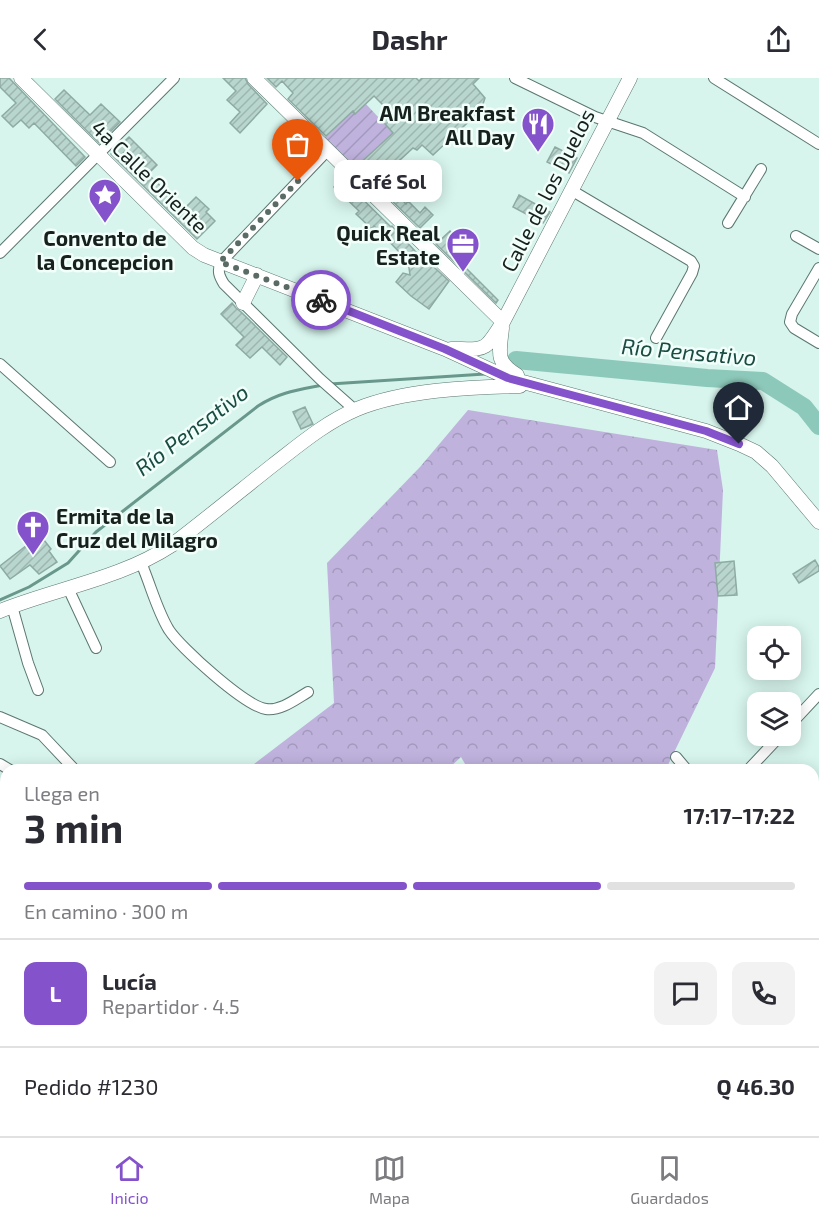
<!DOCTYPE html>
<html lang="es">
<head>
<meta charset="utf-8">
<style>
  :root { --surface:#fff; --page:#f2f2f3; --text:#2b2b33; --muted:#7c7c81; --line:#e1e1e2; --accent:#8453cb }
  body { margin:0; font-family:"Exo 2",sans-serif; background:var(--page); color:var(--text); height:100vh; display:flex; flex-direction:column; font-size:22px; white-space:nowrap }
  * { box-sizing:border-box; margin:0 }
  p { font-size:20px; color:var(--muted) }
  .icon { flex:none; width:33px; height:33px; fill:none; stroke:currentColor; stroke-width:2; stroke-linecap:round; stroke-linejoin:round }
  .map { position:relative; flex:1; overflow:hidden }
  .details { position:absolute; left:0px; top:686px; width:819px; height:374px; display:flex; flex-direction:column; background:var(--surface); border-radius:18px 18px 0 0; box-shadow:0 3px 15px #0003 }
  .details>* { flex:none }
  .controls { position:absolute; left:747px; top:548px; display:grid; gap:12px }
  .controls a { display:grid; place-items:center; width:54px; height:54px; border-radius:12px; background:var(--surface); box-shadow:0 3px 15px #0003; font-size:30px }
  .pin { position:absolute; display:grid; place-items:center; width:51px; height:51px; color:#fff; margin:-62px -26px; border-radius:50% 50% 50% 0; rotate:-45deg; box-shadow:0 0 6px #0007 }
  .pin .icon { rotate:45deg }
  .courier { position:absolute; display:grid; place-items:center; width:60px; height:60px; margin:-30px; border:4px solid #8453cb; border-radius:50%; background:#fff; color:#222; box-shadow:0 2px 8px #0007 }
  .bubble { position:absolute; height:42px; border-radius:12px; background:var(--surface); box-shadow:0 3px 15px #0003; font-size:20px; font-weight:700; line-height:42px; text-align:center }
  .overview em { font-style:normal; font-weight:700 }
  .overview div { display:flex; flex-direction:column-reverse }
  .overview { display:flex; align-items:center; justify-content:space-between; height:102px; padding:0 24px }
  h1 { font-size:39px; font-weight:700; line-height:45px }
  .bar { display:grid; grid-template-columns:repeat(4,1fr); gap:9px 6px; align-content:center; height:72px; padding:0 24px }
  .bar i { height:8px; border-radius:4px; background:var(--line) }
  .bar .current { background:var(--accent) }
  .bar p { grid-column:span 4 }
  .line { display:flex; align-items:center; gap:15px; padding:0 24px; border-top:2px solid var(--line) }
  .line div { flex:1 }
  .round { display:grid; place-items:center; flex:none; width:63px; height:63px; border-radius:12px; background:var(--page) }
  header { display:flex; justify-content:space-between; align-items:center; height:78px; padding:0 24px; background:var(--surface); font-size:27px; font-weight:700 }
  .tabs { display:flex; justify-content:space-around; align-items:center; height:84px; border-top:2px solid var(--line); background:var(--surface); font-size:16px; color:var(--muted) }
  .tabs a { display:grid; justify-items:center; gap:3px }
  .tabs .current { color:var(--accent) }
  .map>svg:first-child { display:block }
  .forest { fill:url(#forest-crowns) }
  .garden { fill:url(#garden-furrows) }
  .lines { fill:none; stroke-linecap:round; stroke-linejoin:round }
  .stream { stroke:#69978b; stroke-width:3 }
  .river { stroke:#8dc9ba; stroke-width:18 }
  .building { fill:url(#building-hatch); stroke:#8eaaa3; stroke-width:1.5 }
  .minor-casing { stroke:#5c7770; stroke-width:12 }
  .major-casing { stroke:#5c7770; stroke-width:15 }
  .minor { stroke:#fff; stroke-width:10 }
  .major { stroke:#fff; stroke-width:14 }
  .done { stroke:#5a6b66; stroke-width:6; stroke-dasharray:0 10.8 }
  .route { stroke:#8453cb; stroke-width:8 }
  .labels { text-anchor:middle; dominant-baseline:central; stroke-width:5; stroke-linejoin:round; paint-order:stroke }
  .poi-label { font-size:21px; font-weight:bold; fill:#16211e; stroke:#f2fefa; text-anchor:end }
  .street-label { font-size:21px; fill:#16211e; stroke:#f2fefa }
  .water-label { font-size:22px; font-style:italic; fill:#194c42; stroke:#f2fefa }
</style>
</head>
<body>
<header><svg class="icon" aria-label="back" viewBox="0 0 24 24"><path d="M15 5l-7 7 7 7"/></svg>Dashr<svg class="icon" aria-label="share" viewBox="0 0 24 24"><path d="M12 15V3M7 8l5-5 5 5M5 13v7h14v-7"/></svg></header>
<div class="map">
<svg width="819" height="1058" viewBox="0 0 819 1058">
  <defs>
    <pattern id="forest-crowns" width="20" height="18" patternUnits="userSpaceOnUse" patternTransform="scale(1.5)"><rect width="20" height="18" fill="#bfb2dd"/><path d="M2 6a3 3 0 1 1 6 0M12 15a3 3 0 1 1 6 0" fill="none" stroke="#a399bd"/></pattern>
    <pattern id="garden-furrows" width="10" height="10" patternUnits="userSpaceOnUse" patternTransform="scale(1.5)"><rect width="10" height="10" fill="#bfb2dd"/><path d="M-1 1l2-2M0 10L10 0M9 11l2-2" fill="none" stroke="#a399bd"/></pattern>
    <pattern id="building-hatch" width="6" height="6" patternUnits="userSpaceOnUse" patternTransform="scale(1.5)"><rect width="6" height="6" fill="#b8d6cd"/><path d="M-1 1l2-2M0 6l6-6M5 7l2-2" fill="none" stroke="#9db7b0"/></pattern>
  </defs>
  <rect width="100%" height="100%" fill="#d7f5ed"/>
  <!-- forest -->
  <path class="forest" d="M468 332 717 372 723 412 715 590 666 691H468L461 679 448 691 246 692 334 625 327 485 420 389Z
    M0 720 6 723V1053H373L374 1058H0Z
    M819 829V1058H659L658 1053H813V836Z
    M479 1053H610L615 1058H477Z"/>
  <!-- garden -->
  <path class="garden" d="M366 26 393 55 352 92 322 62 353 33 356 35Z"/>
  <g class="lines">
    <!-- stream -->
    <path class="stream" d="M507 286 516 282
      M330 306 485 296
      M0 522 29 509 68 485 96 454 258 328C280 314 298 312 323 307"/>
    <!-- river -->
    <path class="river" d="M516 282 707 300 763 303 804 329 819 348"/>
  </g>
  <!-- building -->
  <path class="building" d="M0 0H9L85 79 76 88 34 45 29 50 21 42 13 49 2 38 16 25 0 9Z
    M223 0H245L248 6 267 26 240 55 230 45 240 34 227 22 236 13Z
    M267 0H416L419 3 422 0H479L473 6 485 20 481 32 433 77 422 67 417 72 413 70 375 105 357 88 393 55 379 39 387 31 374 18 355 36 353 33 326 58 288 21 293 15 282 3 276 9Z
    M64 12 90 37 101 26 120 44 99 65 55 21Z
    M129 59 157 87 148 96 184 131 196 119 209 131 206 134 215 143 197 161 111 76Z
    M555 69 577 80 569 95 547 84Z
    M342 101 391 149 392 148 415 173 422 180 423 179 449 203 429 231 411 218 396 204 403 195 410 197 408 183 374 148 372 151 356 136 359 133 334 109Z
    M394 113 406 126 408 123 420 135 425 129 433 137 420 150 388 119Z
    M519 117 550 134 543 145 513 129Z
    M450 153 465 169 455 179 498 222 496 225 436 166Z
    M232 225 236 230 241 234 287 279 280 287 262 269 250 280 236 267 244 259 221 236Z
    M305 329 313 346 301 351 293 334Z
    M40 457 51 471 49 473 57 484 39 496 30 487 10 501 0 488Z
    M815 482 819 489V493L799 505 793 496Z
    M734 483 737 517 718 518 715 485Z"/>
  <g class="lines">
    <!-- minor casing -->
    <g class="minor-casing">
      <path id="minor" d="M515 0 595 39 643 55 745 119
        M714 0 819 66
        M327 73 221 184C217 193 219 198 224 206L320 301 355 332
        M571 112 691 183 694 188 692 195 656 260
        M728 145 761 91
        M796 158 819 171
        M0 175 174 0
        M819 190 792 236 790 244 794 250 819 265
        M0 286 110 384
        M142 485 144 492C152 512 158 534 169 552 181 570 245 628 266 631 281 633 296 621 308 614
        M68 510 96 570
        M12 528 28 585 38 612
        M0 639 42 657 75 692
        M790 647 819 616
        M676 679 687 692
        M0 686 10 692
        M748 692 781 657
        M813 847 819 845
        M813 928 819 922
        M620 1053 622 1058"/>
    </g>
    <!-- major casing -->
    <g class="major-casing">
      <path id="major" d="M21 0 193 170 204 177 445 271 508 300 706 353 739 366 756 374 772 388 819 444
        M254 0 503 244
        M243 225 257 197
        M502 250C500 272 494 284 517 297
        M451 271C486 271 484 275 503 244L630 0
        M0 533C57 510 120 501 172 467 206 441 239 414 273 387 299 367 326 344 357 331 403 312 469 309 520 308"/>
    </g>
    <!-- minor -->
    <use href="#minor" class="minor"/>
    <!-- major -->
    <use href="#major" class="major"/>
  </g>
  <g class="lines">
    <!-- done -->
    <path class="done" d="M298 103 220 184 321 222"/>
    <!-- route -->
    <path class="route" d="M321 222 445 271 508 300 706 353 739 366"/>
  </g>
  <!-- icons -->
  <defs>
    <g id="restaurant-pin" transform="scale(1.725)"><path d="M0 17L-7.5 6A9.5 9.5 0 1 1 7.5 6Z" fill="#8453cb" stroke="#f2fefa"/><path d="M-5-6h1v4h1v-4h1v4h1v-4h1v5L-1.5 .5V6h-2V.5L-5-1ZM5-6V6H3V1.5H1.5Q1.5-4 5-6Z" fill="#fff"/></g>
    <g id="sight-pin" transform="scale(1.725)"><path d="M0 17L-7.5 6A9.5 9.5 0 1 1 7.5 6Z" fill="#8453cb" stroke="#f2fefa"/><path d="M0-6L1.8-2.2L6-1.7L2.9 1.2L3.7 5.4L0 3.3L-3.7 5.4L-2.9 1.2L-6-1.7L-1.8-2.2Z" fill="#fff"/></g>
    <g id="office-pin" transform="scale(1.725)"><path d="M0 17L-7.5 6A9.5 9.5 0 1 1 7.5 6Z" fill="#8453cb" stroke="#f2fefa"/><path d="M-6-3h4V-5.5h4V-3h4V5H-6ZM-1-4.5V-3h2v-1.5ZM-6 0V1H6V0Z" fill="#fff"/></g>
    <g id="church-pin" transform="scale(1.725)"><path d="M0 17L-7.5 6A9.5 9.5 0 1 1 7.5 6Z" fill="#8453cb" stroke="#f2fefa"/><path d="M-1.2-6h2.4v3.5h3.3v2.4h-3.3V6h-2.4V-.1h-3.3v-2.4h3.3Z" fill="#fff"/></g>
  </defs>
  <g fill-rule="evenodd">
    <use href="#restaurant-pin" x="538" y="46"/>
    <use href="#sight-pin" x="105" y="117"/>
    <use href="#office-pin" x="463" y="166"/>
    <use href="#church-pin" x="33" y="449"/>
  </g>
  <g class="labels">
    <!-- poi labels -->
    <g class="poi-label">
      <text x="515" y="34">AM Breakfast<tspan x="515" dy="24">All Day</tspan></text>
      <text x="440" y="154">Quick Real<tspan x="440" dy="24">Estate</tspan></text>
      <text x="105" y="159" text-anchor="middle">Convento de<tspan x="105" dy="24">la Concepcion</tspan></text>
      <text x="56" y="437" text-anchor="start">Ermita de la<tspan x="56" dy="24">Cruz del Milagro</tspan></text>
    </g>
    <!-- street labels -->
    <g class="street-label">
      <text transform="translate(150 98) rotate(44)">4a Calle Oriente</text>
      <text transform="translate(547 112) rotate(-63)">Calle de los Duelos</text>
    </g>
    <!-- water labels -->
    <g class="water-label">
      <text transform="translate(689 273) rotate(5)">Río Pensativo</text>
      <text transform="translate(191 351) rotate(-37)">Río Pensativo</text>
    </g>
  </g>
</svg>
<div class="controls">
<a><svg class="icon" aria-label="locate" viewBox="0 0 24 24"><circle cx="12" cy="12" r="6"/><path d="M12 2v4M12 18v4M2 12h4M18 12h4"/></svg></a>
<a><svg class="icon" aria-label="layers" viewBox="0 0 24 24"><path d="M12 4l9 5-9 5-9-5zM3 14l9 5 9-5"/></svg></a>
</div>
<div class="pin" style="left:298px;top:103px;background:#ea580c"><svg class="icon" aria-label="bag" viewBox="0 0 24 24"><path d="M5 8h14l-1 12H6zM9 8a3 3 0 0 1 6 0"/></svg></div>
<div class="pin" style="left:739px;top:366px;background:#1f2937"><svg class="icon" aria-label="home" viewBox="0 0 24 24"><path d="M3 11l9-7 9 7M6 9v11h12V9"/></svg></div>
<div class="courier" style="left:321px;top:222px"><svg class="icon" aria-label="bike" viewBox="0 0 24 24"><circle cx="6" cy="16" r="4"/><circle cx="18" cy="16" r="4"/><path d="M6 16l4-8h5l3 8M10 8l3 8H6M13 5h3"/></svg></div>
<div class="bubble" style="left:334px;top:82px;width:108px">Café Sol</div>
<section class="details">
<div class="overview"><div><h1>3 min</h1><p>Llega en</p></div><em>17:17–17:22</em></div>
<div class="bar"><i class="current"></i><i class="current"></i><i class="current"></i><i></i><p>En camino · 300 m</p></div>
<div class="line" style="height:108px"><b class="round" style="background:var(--accent);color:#fff">L</b><div><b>Lucía</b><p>Repartidor · 4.5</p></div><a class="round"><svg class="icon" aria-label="chat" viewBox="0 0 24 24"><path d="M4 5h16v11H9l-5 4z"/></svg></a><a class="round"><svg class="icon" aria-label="phone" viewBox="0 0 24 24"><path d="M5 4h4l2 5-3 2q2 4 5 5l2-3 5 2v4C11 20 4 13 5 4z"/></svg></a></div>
<div class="line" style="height:78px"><div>Pedido #1230</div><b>Q 46.30</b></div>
</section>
</div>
<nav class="tabs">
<a class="current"><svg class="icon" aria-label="home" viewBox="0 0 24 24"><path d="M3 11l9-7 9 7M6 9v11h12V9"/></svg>Inicio</a>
<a><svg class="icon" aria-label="map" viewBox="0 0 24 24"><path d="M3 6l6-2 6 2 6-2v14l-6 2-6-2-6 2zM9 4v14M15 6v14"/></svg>Mapa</a>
<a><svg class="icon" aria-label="saved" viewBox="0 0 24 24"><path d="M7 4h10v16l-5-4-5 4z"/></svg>Guardados</a>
</nav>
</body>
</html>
